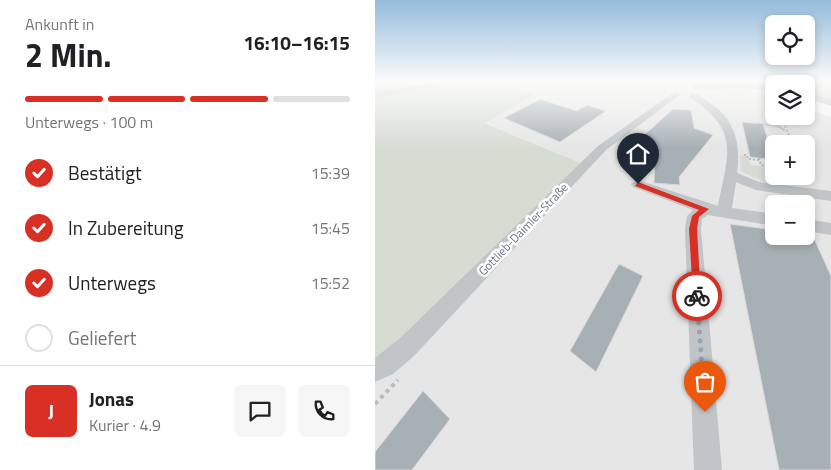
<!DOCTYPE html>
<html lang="de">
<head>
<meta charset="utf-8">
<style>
  :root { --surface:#fff; --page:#f6f6f6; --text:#202124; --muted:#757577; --line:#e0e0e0; --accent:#d93025 }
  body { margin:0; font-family:"Titillium Web",sans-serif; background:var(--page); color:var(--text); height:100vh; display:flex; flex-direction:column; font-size:19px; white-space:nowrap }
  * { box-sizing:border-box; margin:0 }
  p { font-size:16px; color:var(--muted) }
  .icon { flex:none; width:28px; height:28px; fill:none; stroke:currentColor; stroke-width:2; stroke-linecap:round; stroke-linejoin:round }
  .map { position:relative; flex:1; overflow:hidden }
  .details { display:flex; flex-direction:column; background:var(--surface); width:375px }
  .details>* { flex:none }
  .buttons { position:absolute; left:390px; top:15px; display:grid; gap:10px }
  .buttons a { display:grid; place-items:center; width:50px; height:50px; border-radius:8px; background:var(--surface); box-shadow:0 2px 8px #0003; font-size:25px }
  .pin { position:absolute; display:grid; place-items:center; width:42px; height:42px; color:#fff; margin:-51px -21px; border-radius:50% 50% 50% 0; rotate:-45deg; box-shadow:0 0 5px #0007 }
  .pin .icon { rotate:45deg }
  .courier { position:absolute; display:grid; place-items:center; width:50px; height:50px; margin:-25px; border:4px solid #d93025; border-radius:50%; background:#fff; color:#222; box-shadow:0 1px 6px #0007 }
  .head em { font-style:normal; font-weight:700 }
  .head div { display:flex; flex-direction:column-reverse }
  .head { display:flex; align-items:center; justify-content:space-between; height:85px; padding:0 25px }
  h1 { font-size:32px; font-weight:700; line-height:38px }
  .bar { display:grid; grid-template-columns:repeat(4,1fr); gap:8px 5px; align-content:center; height:60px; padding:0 25px }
  .bar i { height:6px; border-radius:4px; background:var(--line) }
  .bar .selected { background:var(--accent) }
  .bar p { grid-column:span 4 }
  .line { display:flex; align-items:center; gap:12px; padding:0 25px; border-top:1px solid var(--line) }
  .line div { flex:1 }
  .round { display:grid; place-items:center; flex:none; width:52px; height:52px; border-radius:8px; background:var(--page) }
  ol { padding:0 25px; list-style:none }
  li { display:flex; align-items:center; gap:15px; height:55px }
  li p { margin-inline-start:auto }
  li .icon { padding:5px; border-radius:50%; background:var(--accent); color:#fff; stroke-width:4 }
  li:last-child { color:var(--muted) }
  li i { width:28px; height:28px; border:2px solid var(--line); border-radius:50% }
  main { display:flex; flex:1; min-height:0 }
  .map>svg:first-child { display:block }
  .built { fill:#e5e6e5; fill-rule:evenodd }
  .green { fill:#d7dcd3 }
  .building { fill:#a7b0b5; stroke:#d9d9d7 }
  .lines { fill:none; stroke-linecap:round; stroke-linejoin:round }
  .path-far2 { stroke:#b9bcbf; stroke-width:1; stroke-dasharray:1 1; stroke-linecap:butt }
  .path-far1 { stroke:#b9bcbf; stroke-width:2; stroke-dasharray:2 2; stroke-linecap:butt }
  .path { stroke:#b9bcbf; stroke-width:4; stroke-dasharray:4 4; stroke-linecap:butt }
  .minor { fill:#c1c5c8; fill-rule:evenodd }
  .route { fill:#d93025 }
  .done { stroke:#99a4ac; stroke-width:5; stroke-dasharray:0 9 }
  .labels { text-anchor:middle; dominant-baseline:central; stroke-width:5; stroke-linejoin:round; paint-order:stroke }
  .street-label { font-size:12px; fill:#677785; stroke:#fff }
</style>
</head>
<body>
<main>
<section class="details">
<div class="head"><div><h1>2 Min.</h1><p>Ankunft in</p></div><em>16:10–16:15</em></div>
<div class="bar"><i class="selected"></i><i class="selected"></i><i class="selected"></i><i></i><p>Unterwegs · 100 m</p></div>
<ol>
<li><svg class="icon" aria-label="check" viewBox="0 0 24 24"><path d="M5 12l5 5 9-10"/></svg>Bestätigt<p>15:39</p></li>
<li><svg class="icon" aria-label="check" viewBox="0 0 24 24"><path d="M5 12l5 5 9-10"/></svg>In Zubereitung<p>15:45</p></li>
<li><svg class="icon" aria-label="check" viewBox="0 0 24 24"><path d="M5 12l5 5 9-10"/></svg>Unterwegs<p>15:52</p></li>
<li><i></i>Geliefert</li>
</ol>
<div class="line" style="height:90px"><b class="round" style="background:var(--accent);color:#fff">J</b><div><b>Jonas</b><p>Kurier · 4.9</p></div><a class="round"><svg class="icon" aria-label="chat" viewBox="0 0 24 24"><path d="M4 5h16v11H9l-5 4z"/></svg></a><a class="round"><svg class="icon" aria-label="phone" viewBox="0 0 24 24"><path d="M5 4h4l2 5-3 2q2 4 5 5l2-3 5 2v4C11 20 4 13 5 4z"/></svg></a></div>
</section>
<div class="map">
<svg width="456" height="470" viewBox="0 0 456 470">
  <rect width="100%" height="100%" fill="#f7f7f4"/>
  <!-- built -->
  <path class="built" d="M122 82H360L399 96V116H431V108L456 117V470H0V363L209 165 109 122 159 94ZM399 144H431V176H399ZM399 204H431V236H399Z"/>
  <!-- green -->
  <path class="green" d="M0 82H122L160 94 110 123 210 165 0 363Z
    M362 82H456V101L431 94V84H399V86Z
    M365 155 371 156 376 165 399 168V176H407L408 178 400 177 402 184 389 182 366 171Z"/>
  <!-- building -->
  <path class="building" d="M165 99 202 111 212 105 231 111 185 142 129 118Z
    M298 109 316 110 319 128 338 135 304 177 305 185 279 183 280 155 257 146Z
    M367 122 388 124 399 160 375 157Z
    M355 224 399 230V236H438L456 276V470H404Z
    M244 264 268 276 221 372 195 351Z
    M48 391 75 419 37 470H0V452Z"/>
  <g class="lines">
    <!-- path-far2 -->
    <path class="path-far2" d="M290 92V86L296 82
      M225 115 229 117
      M406 118 410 127
      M404 127 381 123 407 127"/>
    <!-- path-far1 -->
    <path class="path-far1" d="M402 126 409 130 404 126
      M410 126 415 137 413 144
      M369 155H372L373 159 385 160
      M384 158 386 165 399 167"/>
    <!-- path -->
    <path class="path" d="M0 404 23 380"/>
    <!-- minor -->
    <path class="minor" d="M69 82H88L0 98V92Z
      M366 82 399 85V91L366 88 320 90 316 87 320 84Z
      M299 92 306 94 231 150 40 355 18 374 0 382V358L24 339 223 146Z
      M431 92 456 100V106L431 98Z
      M315 93C322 92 327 97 332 101 360 118 366 142 362 173L384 182 456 191V201L381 190 361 182 357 208 399 214V226L333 215 327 219 326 229 347 470H319L310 229 312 216 318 210 258 187 256 184 263 180 343 206C353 152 366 132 315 97Z
      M431 219 456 223V235L431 231Z"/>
  </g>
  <!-- sky -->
  <linearGradient id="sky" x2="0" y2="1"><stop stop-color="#95bbdc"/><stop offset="0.55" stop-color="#fbfbfa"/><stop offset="1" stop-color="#fbfbfa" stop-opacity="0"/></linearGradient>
  <rect width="456" height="148" fill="url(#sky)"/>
  <!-- route -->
  <path class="route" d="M263 182 334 209 324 217 322 229 326 299 322 300 318 296 314 229 317 216 324 210 260 186Z"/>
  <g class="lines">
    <!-- done -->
    <path class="done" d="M322 296 330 412"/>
  </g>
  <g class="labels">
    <!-- street labels -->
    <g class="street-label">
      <text transform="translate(148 229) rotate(-46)">Gottlieb-Daimler-Straße</text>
    </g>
  </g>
</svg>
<div class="buttons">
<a><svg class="icon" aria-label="locate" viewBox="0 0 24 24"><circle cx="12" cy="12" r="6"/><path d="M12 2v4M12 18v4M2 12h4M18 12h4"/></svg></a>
<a><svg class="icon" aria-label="layers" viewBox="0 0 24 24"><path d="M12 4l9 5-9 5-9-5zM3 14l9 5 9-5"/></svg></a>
<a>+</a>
<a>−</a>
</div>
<div class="pin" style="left:330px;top:412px;background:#ea580c"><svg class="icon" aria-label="bag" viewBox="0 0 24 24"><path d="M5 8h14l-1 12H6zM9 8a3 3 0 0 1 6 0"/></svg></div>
<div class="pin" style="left:263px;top:184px;background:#1f2937"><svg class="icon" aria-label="home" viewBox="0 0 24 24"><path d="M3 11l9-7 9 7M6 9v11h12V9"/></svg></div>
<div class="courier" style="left:322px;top:296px"><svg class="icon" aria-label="bike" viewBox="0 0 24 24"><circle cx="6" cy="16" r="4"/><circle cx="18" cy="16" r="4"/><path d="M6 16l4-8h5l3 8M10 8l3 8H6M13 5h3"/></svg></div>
</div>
</main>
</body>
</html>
